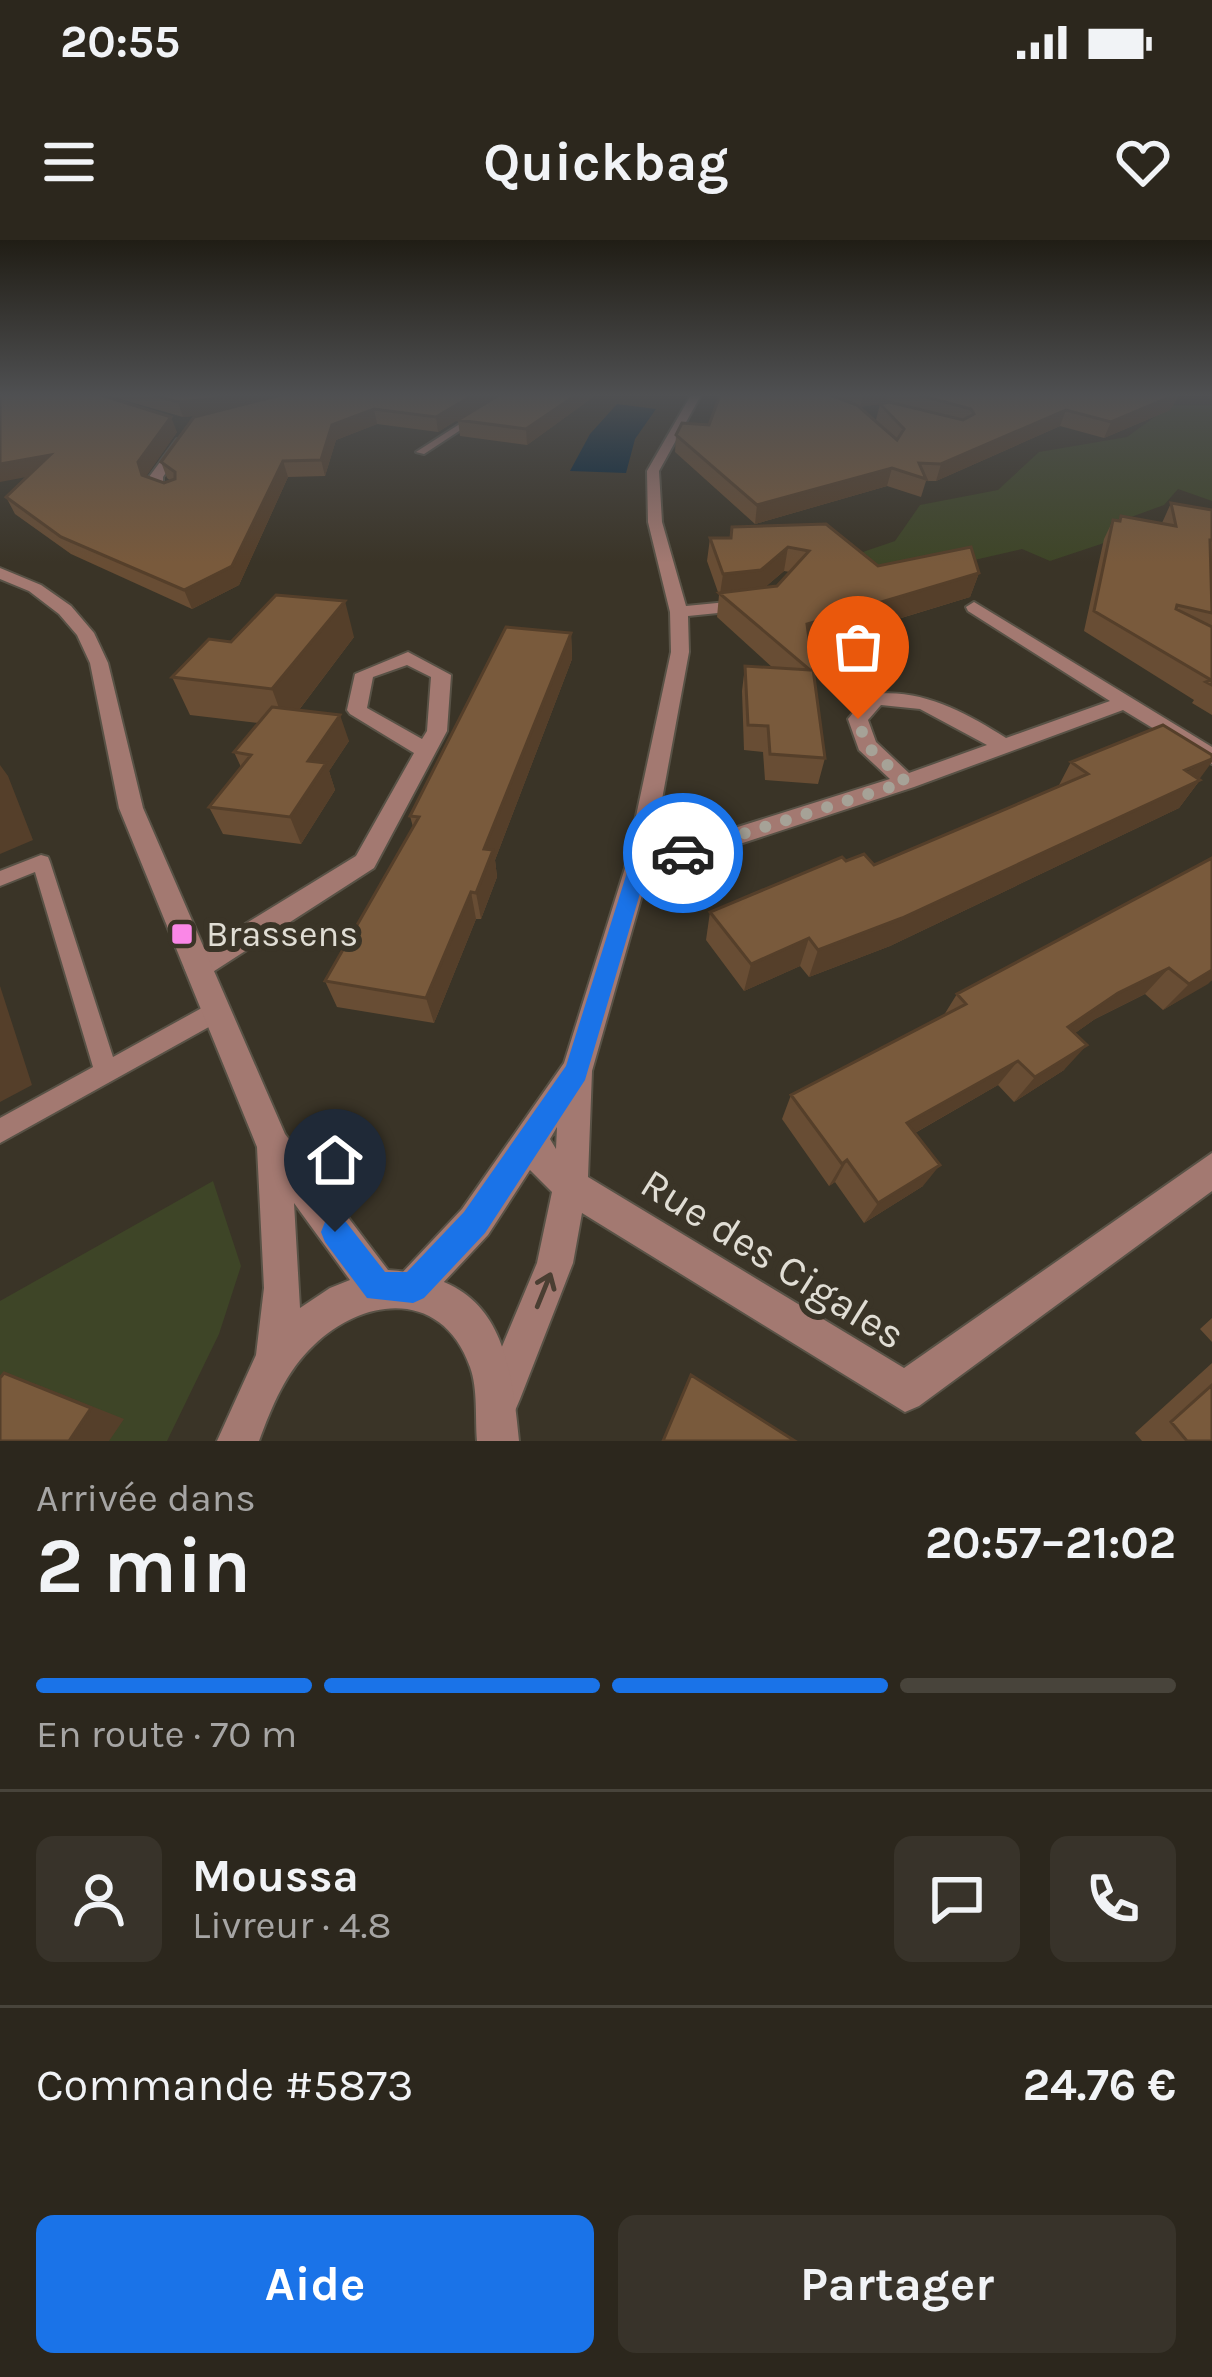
<!DOCTYPE html>
<html lang="fr">
<head>
<meta charset="utf-8">
<style>
  :root { --surface:#2c271d; --page:#38332a; --text:#f1f3f6; --muted:#a6a5a4; --line:#48443b; --accent:#1a73e8 }
  body { margin:0; font-family:Karla,sans-serif; background:var(--page); color:var(--text); height:100vh; display:flex; flex-direction:column; font-size:45px; white-space:nowrap }
  * { box-sizing:border-box; margin:0 }
  p { font-size:39px; color:var(--muted) }
  .icon { flex:none; width:66px; height:66px; fill:none; stroke:currentColor; stroke-width:2; stroke-linecap:round; stroke-linejoin:round }
  .map { position:relative; height:1201px; overflow:hidden }
  .side { display:flex; flex-direction:column; background:var(--surface); flex:1 }
  .side>* { flex:none }
  .pin { position:absolute; display:grid; place-items:center; width:102px; height:102px; color:#fff; margin:-123px -51px; border-radius:50% 50% 50% 0; rotate:-45deg; box-shadow:0 0 12px #0007 }
  .pin .icon { rotate:45deg }
  .courier { position:absolute; display:grid; place-items:center; width:120px; height:120px; margin:-60px; border:9px solid #1a73e8; border-radius:50%; background:#fff; color:#222; box-shadow:0 3px 15px #0007 }
  .overview em { font-style:normal; font-weight:700 }
  .overview div { display:flex; flex-direction:column-reverse }
  .overview { display:flex; align-items:center; justify-content:space-between; height:204px; padding:0 36px }
  h1 { font-size:78px; font-weight:700; line-height:90px }
  .bar { display:grid; grid-template-columns:repeat(4,1fr); gap:18px 12px; align-content:center; height:144px; padding:0 36px }
  .bar i { height:15px; border-radius:9px; background:var(--line) }
  .bar .on { background:var(--accent) }
  .bar p { grid-column:span 4 }
  .line { display:flex; align-items:center; gap:30px; padding:0 36px; border-top:3px solid var(--line) }
  .line div { flex:1 }
  .round { display:grid; place-items:center; flex:none; width:126px; height:126px; border-radius:18px; background:var(--page) }
  .action { display:flex; gap:24px; margin-top:auto; padding:24px 36px }
  .action a { flex:1; height:138px; border-radius:18px; background:var(--accent); color:#fff; font-size:48px; font-weight:700; line-height:138px; text-align:center }
  .action a+a { background:var(--page); color:var(--text) }
  .status { display:flex; justify-content:space-between; align-items:center; height:84px; padding:0 60px; background:var(--surface); direction:ltr }
  .status svg { height:33px; fill:currentColor }
  header { display:flex; justify-content:space-between; align-items:center; height:156px; padding:0 36px; background:var(--surface); font-size:54px; font-weight:700 }
  .map>svg:first-child { display:block }
  .green { fill:#3e4527 }
  .water { fill:#00233b }
  .lines { fill:none; stroke-linecap:round; stroke-linejoin:round }
  .service-casing { stroke:#585246; stroke-width:4 }
  .minor-casing { stroke:#585246; stroke-width:4 }
  .tertiary-casing { stroke:#585246; stroke-width:4 }
  .service { fill:#a37971; fill-rule:evenodd }
  .minor { fill:#a37971; fill-rule:evenodd }
  .tertiary { fill:#a37971; fill-rule:evenodd }
  .wall { fill:#684d34; fill-rule:evenodd }
  .shaded-wall { fill:#553f2a }
  .building { fill:#795a3c; stroke:#553f2a; stroke-width:3 }
  .oneway { stroke:#4a3e32 }
  .route { fill:#1a73e8 }
  .done { stroke:#a6a297; stroke-width:12; stroke-dasharray:0 21.6 }
  .poi-dot { fill:#fa87e7; stroke:#3a3427; stroke-width:4.5 }
  .labels { text-anchor:middle; dominant-baseline:central; stroke-width:12; stroke-linejoin:round; paint-order:stroke }
  .poi-label { font-size:36px; fill:#e0ddd4; stroke:#3a3427; text-anchor:start }
  .near-street-label { font-size:42px; fill:#e0ddd4; stroke:#3a3427 }
</style>
</head>
<body>
<div class="status"><b>20:55</b><svg viewBox="0 0 49 12"><path d="M0 12V9h3v3zM5 12V6h3v6zM10 12V3h3v9zM15 12V0h3v12zM26 1h20v11H26zM47 4h2v5h-2z"/></svg></div>
<header><svg class="icon" aria-label="menu" viewBox="0 0 24 24"><path d="M4 6h16M4 12h16M4 18h16"/></svg>Quickbag<svg class="icon" aria-label="heart" viewBox="0 0 24 24"><path d="M12 20l-8-8c-3-5 5-10 8-4 3-6 11-1 8 4z"/></svg></header>
<div class="map">
<svg width="1212" height="1201" viewBox="0 0 1212 1201">
  <rect width="100%" height="100%" fill="#3a3427"/>
  <!-- green -->
  <path class="green" d="M1171 165H1212V261L1178 249 1164 265 1123 280 1113 300 1050 321 1022 309 817 356 854 315 895 301 920 265 998 250 1039 212 1127 197Z
    M213 941 241 1026 219 1094 167 1201H0V1061Z"/>
  <!-- water -->
  <path class="water" d="M617 164 656 169 635 199 626 233 570 231 590 194Z"/>
  <g class="lines">
    <!-- service casing -->
    <g class="service-casing">
      <path id="service" d="M505 155H514L424 214 416 212Z
        M41 615 48 617 50 622 113 817 209 764 217 761 225 764 228 771 225 778 0 903V878L93 827 35 632 0 646V631Z"/>
    </g>
    <!-- minor casing -->
    <g class="minor-casing">
      <path id="minor" d="M691 155H701L659 231 662 282 686 366 748 360 756 365 748 370 688 376 689 412 652 614 890 539 859 510 848 479 868 455C918 446 965 472 1006 498L1110 461 968 371 966 367 974 362 1212 507V524L1123 470 914 547 648 634 592 831 588 937 904 1128 1212 913V951L919 1166 905 1172 582 973 573 1023 520 1159 514 1173 500 1179 486 1173 480 1159 537 1023 552 952 530 930 488 995 426 1061 413 1067 400 1061 394 1048 400 1035 462 969 564 823 625 628 671 412 670 372 648 282 647 231ZM881 465 920 469 987 505 909 533 876 502 868 480ZM557 887 556 909 550 899Z
        M177 199 187 202 163 237V242L179 252 172 256 151 247 149 237Z
        M408 412 451 435 447 491 374 628 208 735 198 739 188 735 184 727 188 719 356 616 414 513 350 474 347 470 355 434ZM407 425 431 437 427 491 422 499 367 468 373 437Z"/>
    </g>
    <!-- tertiary casing -->
    <g class="tertiary-casing">
      <path id="tertiary" d="M0 328 41 345 71 366 94 393 108 423 143 568 285 894 388 1030C498 1037 510 1108 519 1201H477C475 1178 478 1149 470 1127 443 1050 366 1055 314 1105 286 1131 272 1166 259 1201H217L256 1115 264 1048 257 907 119 568 90 423 77 395 59 374 29 351 0 339ZM294 963 350 1040 330 1048 300 1068Z"/>
    </g>
    <!-- service -->
    <use href="#service" class="service"/>
    <!-- minor -->
    <use href="#minor" class="minor"/>
    <!-- tertiary -->
    <use href="#tertiary" class="tertiary"/>
  </g>
  <!-- wall -->
  <path class="wall" d="M106 155H497L438 192 377 184 336 200 325 236 288 237 239 345 192 369 71 314 15 274 6 257 27 237 177 192 146 236 164 243 171 241 167 238 161 222 200 175 183 177Z
    M596 155 527 205 460 196 458 180Z
    M720 155H1179L1170 170 1104 198 1060 186 936 241H926L921 257 887 246 755 284 675 212 676 195 709 185ZM880 164 876 180 885 189 859 167Z
    M1171 263 1212 270V475L1192 463 1194 460 1084 391 1104 299 1113 280 1118 281 1121 276 1162 283Z
    M732 287 878 326 979 333 970 357 810 406 825 518 818 544 765 540 763 512 744 510 742 451 745 426 773 428 717 377 719 355 707 321 710 298H730ZM784 331 790 332 777 346 764 348Z
    M571 393 572 419 495 620 497 637 481 679H476L434 783 337 767 325 741 413 587 410 576Z
    M354 397 299 470 349 501 329 531 335 550 301 604 223 594 209 567 241 527 234 512 259 483 190 475 172 437Z
    M1071 522 1200 540 1179 568 890 706 809 737 800 726 744 751 706 700 710 672 846 621 874 625 1058 547Z
    M1212 618V740L1163 770 1145 754 1095 779 1075 793 1064 830 1014 862 998 845 915 893 923 946 864 983 835 942 829 946 782 879 791 855 944 775 957 754Z
    M1212 1078V1102L1200 1089Z
    M1212 1123V1201H1142L1135 1193Z"/>
  <!-- shaded-wall -->
  <path class="shaded-wall" d="M229 155H287L217 174 183 177 178 162Z
    M473 155H497L438 192 436 177Z
    M576 155H596L527 205 526 189Z
    M863 155H888L886 163 860 167Z
    M1175 155H1179L1170 170 1104 198 1111 182Z
    M374 169 377 184 336 200 325 236 321 220 332 185Z
    M1066 170 1060 186 936 241 941 224Z
    M171 177 177 192 145 238 138 222Z
    M50 215 58 231 0 242V224Z
    M283 221 288 237 239 345 192 369 184 350Z
    M892 228 887 246 755 284 757 265Z
    M788 307 784 331 757 354H720L723 334Z
    M979 333 970 357 802 408 807 384Z
    M345 361 354 397 286 487 272 449Z
    M571 393 572 419 495 620 497 637 481 679 476 653 484 609Z
    M340 475 349 501 329 531 335 550 301 604 290 577 308 521Z
    M1212 519V522L1198 541 1200 540 1179 568 890 706 809 737 818 710Z
    M0 525 8 536 33 600 0 614Z
    M471 652 476 679 434 783 426 758Z
    M809 698 800 726 744 751 751 724Z
    M1169 728 1145 754 1095 779 1047 813 1068 787 1118 753Z
    M1212 730V740L1208 744 1163 770 1189 744Z
    M0 746 32 845 0 862Z
    M1087 805 1064 830 1014 862 1035 837Z
    M1018 821 998 845 892 906 907 883Z
    M847 920 835 942 829 946 842 924Z
    M940 925 923 946 864 983 878 963Z
    M4 1133 41 1146 124 1179 109 1201H69Z"/>
  <!-- building -->
  <path class="building" d="M0 155H101L171 177 138 222 142 235 164 243 175 239V232L161 222 194 177 281 155H473L436 177 374 169 332 185 321 220 283 221 232 326 184 350 61 297 6 257 50 215 0 224Z
    M152 155H229L212 159 178 162Z
    M499 155H576L526 189 458 180Z
    M720 155H830L857 165 897 200 904 189 880 164 889 162 963 180 974 174 971 169 919 155H1175L1111 182 1066 170 941 224 919 223 926 239 892 228 757 265 676 195 682 183 709 185Z
    M1171 263 1212 270V300H1210L1212 373 1177 365 1176 369 1212 387V445L1206 442 1211 440 1094 371 1113 280 1120 281 1121 276 1176 286Z
    M826 284 878 326 971 307 979 333 807 384 825 518 770 514 768 486 748 485 745 426 810 430 719 353 777 346 809 311 788 307 761 330 723 334 710 298H731L732 287Z
    M276 355 345 361 272 449 172 437 209 399 231 402Z
    M506 387 571 393 484 609 493 610 476 653 471 652 426 758 325 741 419 577 410 576Z
    M272 467 340 475 308 521 326 523 290 577 209 567 251 515 234 512Z
    M1163 485 1212 515V519L1185 530 1200 540 902 678 818 710 809 698 751 724 710 672 842 617 846 621 864 614 874 625 1088 534 1071 522Z
    M1212 618V730L1189 744 1169 728 1118 753 1068 787 1087 805 1035 837 1018 821 907 883 940 925 878 963 847 920 842 924 791 855 966 764 957 754Z
    M4 1133 91 1168 69 1201H0V1138Z
    M691 1135 795 1201H663Z
    M1212 1145V1201H1187L1171 1182Z"/>
  <!-- one-way arrows -->
  <defs><path id="oneway-shaft" d="M-6 0H5M1.5-3L5.5 0L1.5 3" fill="none" stroke-width="1.6" stroke-linecap="round" stroke-linejoin="round" transform="scale(3)"/></defs>
  <use class="oneway" href="#oneway-shaft" transform="translate(544 1050) rotate(-68)"/>
  <!-- sky -->
  <linearGradient id="sky" x2="0" y2="1"><stop stop-color="#201d15"/><stop offset="0.48" stop-color="#4f5052"/><stop offset="1" stop-color="#4f5052" stop-opacity="0"/></linearGradient>
  <rect width="1212" height="323" fill="url(#sky)"/>
  <!-- route -->
  <path class="route" d="M683 606 690 608V619L646 633 585 840 485 993 424 1058 413 1063 367 1058 325 1002 321 992 325 982 335 978 346 982 385 1032H407L464 972 566 826 630 623Z"/>
  <g class="lines">
    <!-- done -->
    <path class="done" d="M683 613 906 542 866 505 858 479"/>
  </g>
  <!-- markers -->
  <rect class="poi-dot" x="170" y="682" width="24" height="24" rx="6"/>
  <g class="labels">
    <!-- poi labels -->
    <g class="poi-label">
      <text x="206" y="694">Brassens</text>
    </g>
    <!-- near-street labels -->
    <g class="near-street-label">
      <text transform="translate(773 1019) rotate(32)">Rue des Cigales</text>
    </g>
  </g>
</svg>
<div class="pin" style="left:858px;top:479px;background:#ea580c"><svg class="icon" aria-label="bag" viewBox="0 0 24 24"><path d="M5 8h14l-1 12H6zM9 8a3 3 0 0 1 6 0"/></svg></div>
<div class="pin" style="left:335px;top:992px;background:#1f2937"><svg class="icon" aria-label="home" viewBox="0 0 24 24"><path d="M3 11l9-7 9 7M6 9v11h12V9"/></svg></div>
<div class="courier" style="left:683px;top:613px"><svg class="icon" aria-label="car" viewBox="0 0 24 24"><path d="M5 17H2v-5l4-1 3-4h7l3 4 3 1v5h-3M9 17h6M6 11h13"/><circle cx="7" cy="17" r="2"/><circle cx="17" cy="17" r="2"/></svg></div>
</div>
<section class="side">
<div class="overview"><div><h1>2 min</h1><p>Arrivée dans</p></div><em>20:57–21:02</em></div>
<div class="bar"><i class="on"></i><i class="on"></i><i class="on"></i><i></i><p>En route · 70 m</p></div>
<div class="line" style="height:216px"><a class="round"><svg class="icon" aria-label="person" viewBox="0 0 24 24"><circle cx="12" cy="8" r="4"/><path d="M4 21q1-7 8-7t8 7"/></svg></a><div><b>Moussa</b><p>Livreur · 4.8</p></div><a class="round"><svg class="icon" aria-label="chat" viewBox="0 0 24 24"><path d="M4 5h16v11H9l-5 4z"/></svg></a><a class="round"><svg class="icon" aria-label="phone" viewBox="0 0 24 24"><path d="M5 4h4l2 5-3 2q2 4 5 5l2-3 5 2v4C11 20 4 13 5 4z"/></svg></a></div>
<div class="line" style="height:156px"><div>Commande #5873</div><b>24.76 €</b></div>
<div class="action"><a>Aide</a><a>Partager</a></div>
</section>
</body>
</html>
